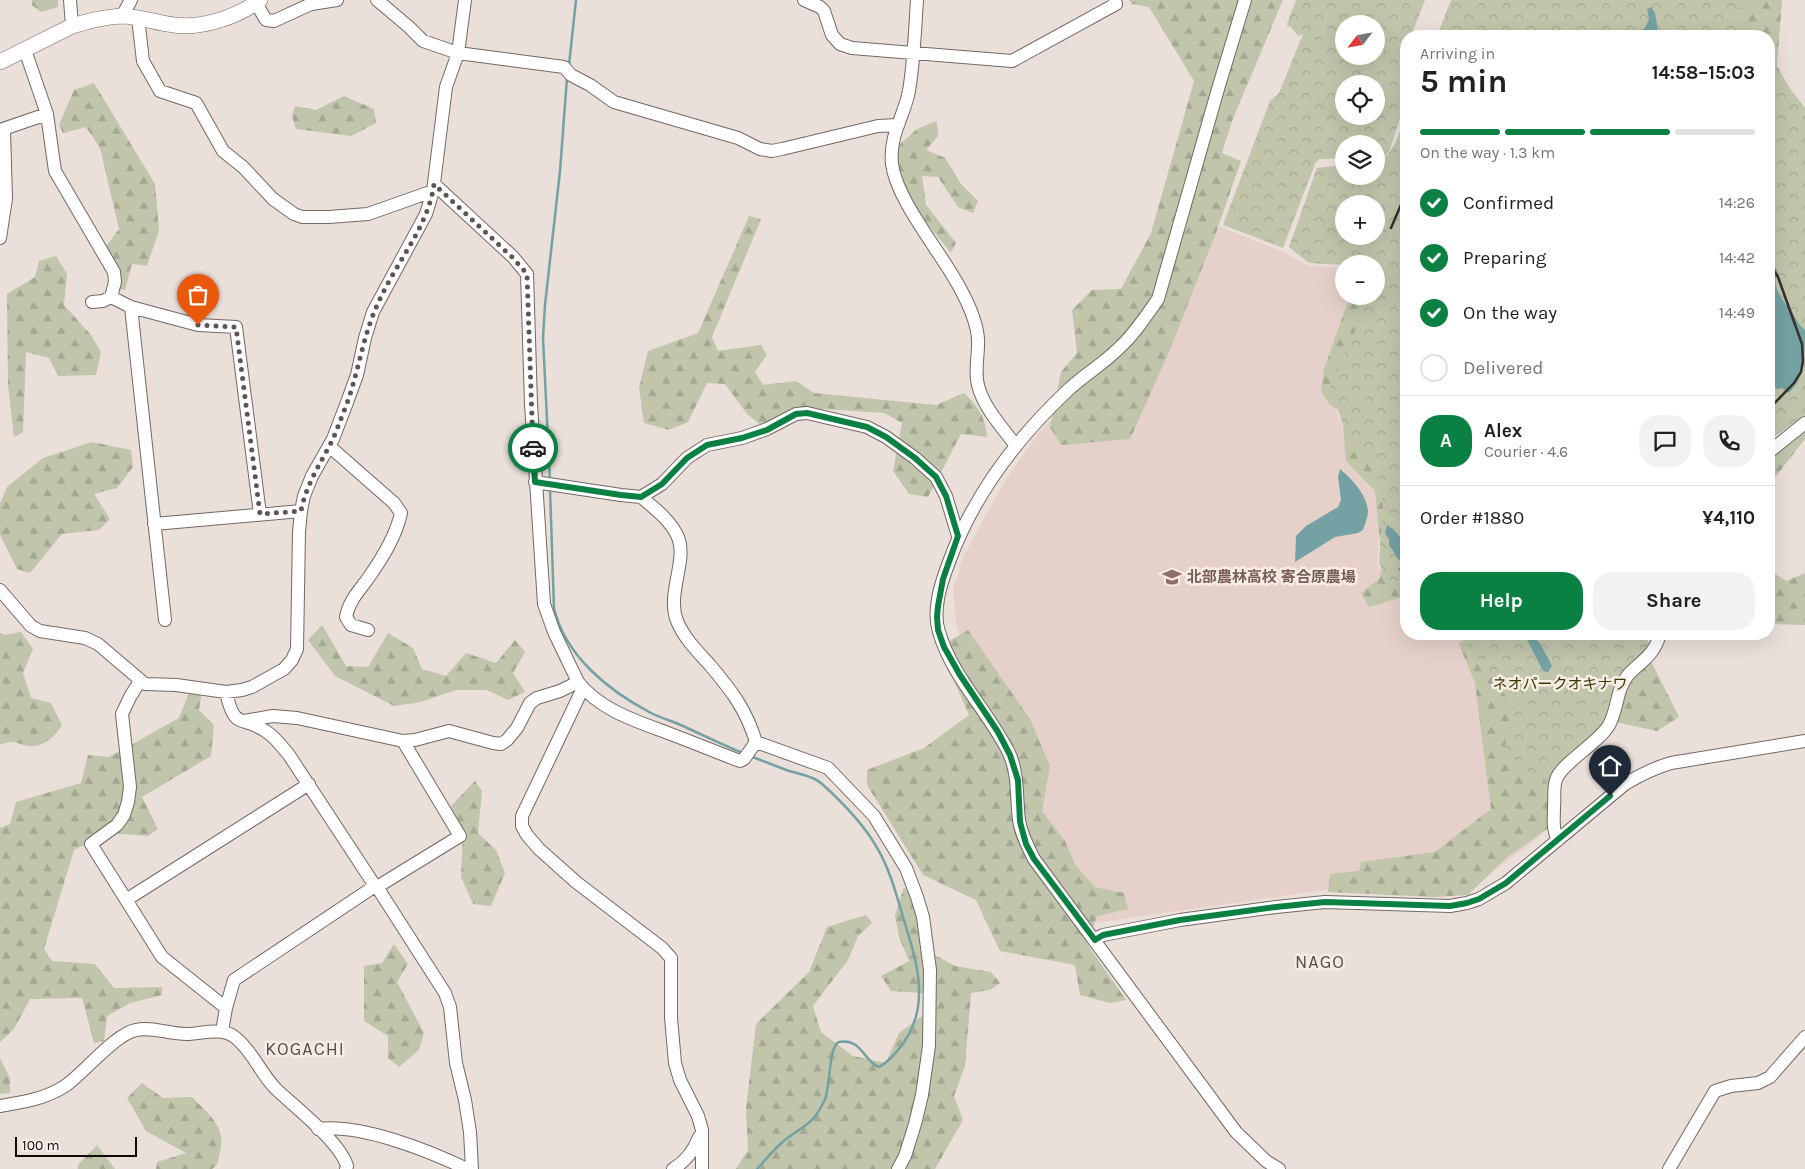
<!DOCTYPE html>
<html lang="en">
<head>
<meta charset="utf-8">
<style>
  :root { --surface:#fff; --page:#f2f2f2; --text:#202124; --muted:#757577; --line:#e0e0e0; --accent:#0b8043 }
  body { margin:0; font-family:Karla,"Noto Sans JP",sans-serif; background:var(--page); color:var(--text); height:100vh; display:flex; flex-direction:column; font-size:19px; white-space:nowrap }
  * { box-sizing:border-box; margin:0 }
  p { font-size:16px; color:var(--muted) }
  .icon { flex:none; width:28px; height:28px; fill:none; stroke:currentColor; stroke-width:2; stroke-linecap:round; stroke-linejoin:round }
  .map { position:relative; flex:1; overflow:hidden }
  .side { position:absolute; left:1400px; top:30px; width:375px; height:610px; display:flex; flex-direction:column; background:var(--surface); border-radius:20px; box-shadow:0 5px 20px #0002 }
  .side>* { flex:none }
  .needle { width:32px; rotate:238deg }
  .fabs { position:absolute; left:1335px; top:15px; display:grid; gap:10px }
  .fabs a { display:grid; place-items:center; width:50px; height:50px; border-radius:50%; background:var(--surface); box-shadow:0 5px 20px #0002; font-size:25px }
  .scale { position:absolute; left:15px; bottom:12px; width:122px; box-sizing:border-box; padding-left:5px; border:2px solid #0f0b0a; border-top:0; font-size:14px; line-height:18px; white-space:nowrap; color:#0f0b0a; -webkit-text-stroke:4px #f8ece7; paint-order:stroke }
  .pin { position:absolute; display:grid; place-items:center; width:42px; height:42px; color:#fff; margin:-51px -21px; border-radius:50% 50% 50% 0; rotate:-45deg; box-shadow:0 0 5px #0007 }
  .pin .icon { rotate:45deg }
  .courier { position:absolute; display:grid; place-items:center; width:50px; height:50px; margin:-25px; border:4px solid #0b8043; border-radius:50%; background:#fff; color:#222; box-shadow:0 1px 6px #0007 }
  .head em { font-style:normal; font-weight:700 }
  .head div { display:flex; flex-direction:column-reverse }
  .head { display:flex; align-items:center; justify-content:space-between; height:85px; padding:0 20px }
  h1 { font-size:32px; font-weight:700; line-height:38px }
  .bar { display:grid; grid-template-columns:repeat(4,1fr); gap:8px 5px; align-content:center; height:60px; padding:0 20px }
  .bar i { height:6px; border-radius:4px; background:var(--line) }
  .bar .on { background:var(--accent) }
  .bar p { grid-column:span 4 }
  .line { display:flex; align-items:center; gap:12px; padding:0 20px; border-top:1px solid var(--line) }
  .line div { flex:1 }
  .round { display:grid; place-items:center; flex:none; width:52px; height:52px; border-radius:20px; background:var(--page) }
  ol { padding:0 20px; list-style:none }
  li { display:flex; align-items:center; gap:15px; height:55px }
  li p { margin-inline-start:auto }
  li .icon { padding:5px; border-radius:50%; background:var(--accent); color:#fff; stroke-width:4 }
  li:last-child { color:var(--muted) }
  li i { width:28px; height:28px; border:2px solid var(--line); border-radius:50% }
  .action { display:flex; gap:10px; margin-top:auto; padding:10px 20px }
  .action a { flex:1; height:58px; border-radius:20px; background:var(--accent); color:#fff; font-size:20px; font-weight:700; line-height:58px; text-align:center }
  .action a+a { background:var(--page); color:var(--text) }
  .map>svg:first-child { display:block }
  .built { fill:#e5d1ca }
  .forest { fill:url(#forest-firs) }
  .park { fill:url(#park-crowns); fill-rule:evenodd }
  .water { fill:#74a1a3 }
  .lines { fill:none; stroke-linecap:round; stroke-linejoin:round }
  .stream { stroke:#74a1a3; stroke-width:2.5 }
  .minor-casing { stroke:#736864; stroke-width:14 }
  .major-casing { stroke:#736864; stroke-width:16 }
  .minor { stroke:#fff; stroke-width:12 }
  .major { stroke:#fff; stroke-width:15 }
  .rail { stroke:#36312f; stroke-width:2.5 }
  .done { stroke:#5c5553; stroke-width:5; stroke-dasharray:0 9 }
  .route { stroke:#0b8043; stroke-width:6 }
  .labels { text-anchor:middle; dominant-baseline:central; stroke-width:5; stroke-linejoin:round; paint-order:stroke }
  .education-label { font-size:15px; font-weight:bold; fill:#785e54; stroke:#f8ece7; text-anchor:start }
  .park-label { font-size:15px; fill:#363b00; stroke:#f8ece7 }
  .quarter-label { font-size:18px; letter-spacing:1px; fill:#584e4a; stroke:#f8ece7 }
</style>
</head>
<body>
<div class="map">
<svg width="1805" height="1169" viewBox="0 0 1805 1169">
  <defs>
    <pattern id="forest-firs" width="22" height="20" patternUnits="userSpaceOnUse" patternTransform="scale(1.25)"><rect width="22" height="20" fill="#c0c5ab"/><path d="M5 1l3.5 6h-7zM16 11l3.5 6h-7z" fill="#a4a892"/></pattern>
    <pattern id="park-crowns" width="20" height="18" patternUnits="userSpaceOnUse" patternTransform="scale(1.25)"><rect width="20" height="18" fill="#c0c5ab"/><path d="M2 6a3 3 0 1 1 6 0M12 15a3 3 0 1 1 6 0" fill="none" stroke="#a4a892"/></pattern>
  </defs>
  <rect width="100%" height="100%" fill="#ebdfda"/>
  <!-- built -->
  <path class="built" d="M1188 214 1284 252 1309 266 1344 267V296H1369L1328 386 1347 441 1374 469 1381 504 1377 565 1400 594 1406 598V634H1457L1514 709 1551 788 1542 835 1479 882 1353 886 1095 923 1077 909 970 662 956 624 953 589 964 555 1006 479 1041 430 1079 392Z"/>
  <!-- forest -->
  <path class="forest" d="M32 0H58V7L41 12 32 5Z
    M1129 0H1283L1232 121 1222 153 1241 161 1217 230 1169 352 1130 439 1061 445 1050 427 1061 372 1077 353 1072 310 1092 290 1121 289 1151 233 1194 81 1149 7 1132 4Z
    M1726 0H1782L1777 66 1805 115 1769 91V36H1721Z
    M94 83 155 184 159 230 147 266 132 264 125 290 117 289 104 249 119 229 100 148 86 127 63 133 59 125 74 90Z
    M344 96 374 109 376 123 351 136 296 129 292 116 295 106 316 110Z
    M937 121 938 136 926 150 945 158 961 184 978 201 973 213 958 207 938 177 922 176 926 205 956 243 951 253 913 206 895 165 899 145 917 129Z
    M749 216 761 219 712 337 718 351 761 345 767 355 755 372 763 385 796 381 814 393 936 405 964 393C979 408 985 416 987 437L961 434 928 497 909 494 893 471 902 423 884 413 824 409 762 426 747 414 725 384 707 383 688 422 669 430 644 423 639 388 648 351 698 333Z
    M56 256 67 274 64 305 91 335 101 352 96 375 58 376 49 358 26 352 23 432 14 437 8 385 7 294 35 277 39 261Z
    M1364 296H1376L1406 430V598H1399L1369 607 1361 593 1380 578 1382 563 1375 491 1346 461 1342 412 1330 405 1321 392 1324 369 1347 304Z
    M1805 416V439L1769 485V462L1801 430Z
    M92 442 131 450 133 467 117 488 94 494 110 519 99 530 62 534 30 573 17 569 0 535V503L7 487 43 458Z
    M1769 570 1786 581 1805 573V625L1769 624Z
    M322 625 346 666 368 667 388 633 413 648 422 669 446 676 466 653 496 663 515 640 525 652 513 673 525 692 508 700 487 690H456L421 702 394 706 335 676 308 640Z
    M968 630 1030 719 1050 766 1042 811 1065 841 1076 866 1095 887 1124 893 1128 909 1097 916 1087 944 1126 1000 1110 1003 1080 995 1075 965 1000 951 976 900 923 875 867 785V770L924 748 969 715 939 647Z
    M21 632 33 649 23 673 31 698 51 703 62 725C56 735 47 744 35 746 21 748 16 737 0 745V633L5 635Z
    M1471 634H1647L1651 661 1679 717 1657 731 1615 722 1553 774 1550 827 1506 858 1468 895 1433 897 1328 892 1330 874 1359 871 1361 862 1435 852 1491 809 1475 683 1459 644Z
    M191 688 202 691 199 710 214 725 211 756 142 797 158 829 148 836 108 833 74 850 44 949 52 961 95 964 114 988 162 987V995L130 1003 107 1016 104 1041 94 1043 82 998 30 999 14 1029 0 1042V828L10 824 16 802 81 783 88 755 109 757 179 718Z
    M475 781 482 791 478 833 496 850 505 873 491 906 473 904 461 877 463 830 451 806Z
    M904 887 915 898 924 949 955 966 991 972 1000 983 990 990 971 993 965 1066 954 1096 963 1120 935 1169H736L748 1150 746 1108 756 1024 809 972 827 927 866 915 872 923 858 936 848 960 813 1006 821 1032 853 1056 886 1063 899 1033 930 1010 923 993 891 991 881 976 909 961 899 937 895 915Z
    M394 944 408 964 397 982 424 1033 419 1050 399 1067 388 1058V1036L364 1021V966L382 963Z
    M0 1058 10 1078V1093L0 1094Z
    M142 1083 163 1098 192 1097C210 1116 228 1127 219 1156 218 1162 217 1166 212 1169H156L157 1162 186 1153 146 1131 127 1098Z
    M97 1145 115 1169H78V1165Z"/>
  <!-- park -->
  <path class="park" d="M1296 0H1425L1411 36H1406V100L1389 152 1382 158H1376V144H1344V158L1319 159 1315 164 1283 248 1223 225 1270 101 1279 93 1303 34 1298 36 1290 26 1288 27 1287 24ZM1344 24H1376V56H1344ZM1344 84H1376V116H1344Z
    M1451 0H1747L1734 16 1750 36H1437Z
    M1769 61 1805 108V415L1769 440Z
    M1406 113V596L1401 593 1379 564 1383 503 1375 468 1348 440 1330 386 1371 296H1376V264H1344V265L1309 263 1289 247 1317 168 1344 165V176H1376V161C1395 158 1400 128 1406 113ZM1344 204H1376V236H1344Z
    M1459 634H1649L1648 640 1612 684 1602 723 1550 772 1551 786 1502 756 1515 708Z"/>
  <!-- water -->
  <path class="water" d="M1651 7 1655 13 1659 36H1619L1627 31H1640L1645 28 1649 19 1647 9Z
    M1769 252 1778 273C1771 284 1780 295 1786 305H1788L1799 324 1805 330C1805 350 1805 381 1788 393L1782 388 1777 389 1769 386Z
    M1340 469C1352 479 1367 495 1368 511 1368 517 1365 524 1363 530L1358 533 1335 537 1295 562 1296 536 1306 526 1338 507 1341 500 1338 477Z
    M1387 525 1393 529 1406 544V573L1398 570 1402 564 1389 545V539L1385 534Z
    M1524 634H1532L1541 645 1552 666 1548 672 1543 671Z"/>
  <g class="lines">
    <!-- stream -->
    <path class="stream" d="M569 65 576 0
      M550 481 543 338 545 305 560 171 567 78
      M550 489 554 608C565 656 609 691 651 713 661 718 672 721 683 726 703 735 722 745 743 753
      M750 756C763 761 776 766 789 771 799 774 813 776 821 783 841 801 862 822 876 846 889 867 896 893 903 917 917 963 933 1009 898 1050 892 1057 887 1063 879 1067 865 1063 861 1037 839 1042 829 1044 830 1089 825 1099 814 1124 806 1124 786 1139 775 1148 766 1159 757 1169"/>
    <!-- minor casing -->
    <g class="minor-casing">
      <path id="minor" d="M70 0 72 26
        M377 0 409 27 423 41 458 53 564 67 571 75 590 85 614 102 738 138 760 149 772 151 782 149 878 126 897 125
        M804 0 820 7 824 11 832 35 840 44 852 48 1012 61 1116 4 1115 0
        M917 0C915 30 914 61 909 91 904 117 889 135 892 164 897 202 942 253 961 290 969 305 977 322 978 339 979 354 974 370 978 385 983 407 1003 428 1016 446
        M1245 0 1218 89 1158 299C1146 316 1134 335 1118 349 1103 364 1084 375 1068 390 1017 438 973 496 949 562 941 583 932 610 939 632 952 677 989 712 1009 753 1019 775 1016 797 1019 820 1021 834 1028 847 1034 859L1236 1132 1266 1161 1279 1169
        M256 3 266 20 274 21 311 4 337 0
        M122 16 131 0
        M138 18 143 61 160 91 196 103 223 151 243 167 273 199 294 214 302 217H329L368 214 433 191
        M25 50 47 114 55 171 114 272 115 282 111 297 103 301 92 302
        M0 130 47 114
        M434 184 513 257 527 274 531 404 544 604 554 632 578 682C600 710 636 721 668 733 692 742 716 752 740 761L744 759 756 742C746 709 731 690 709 664 697 651 684 638 677 621 666 593 689 559 677 535 669 519 654 508 641 497
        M0 238 6 199 4 130
        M111 297 131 307 198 325 236 327 260 514
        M131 307 165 620
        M329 446 394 503 401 513C396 536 383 557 369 577 360 590 349 600 346 617L351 625 368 630
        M1769 452 1805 423
        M535 482 621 495 641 497 662 484 687 458 707 445 742 438 767 429 796 414 807 413 867 427 886 437 915 458 936 477 946 496 958 536
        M154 524 301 511
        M0 590 31 626 40 631 85 638 98 644 145 684 176 685 226 692 242 690 252 687 284 669 292 660 297 649 299 532 301 511 304 496 312 476 333 439 346 405 357 375 365 338 373 312 426 214 433 191 446 87 458 53 465 0
        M140 681 130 697 122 714 130 787 128 802 124 815 117 825 91 844 162 957 226 1008
        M583 688 522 816V826L527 835 539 849 576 882 662 948 671 958V1018L675 1063 680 1080 698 1116 702 1130V1169
        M226 692C235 732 241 714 267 732 276 738 282 747 289 755L375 886 377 887 445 993 450 1007 456 1063 465 1100 470 1132 472 1169
        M244 721 273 716 297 718 403 741 415 740 449 731 493 743 501 744 507 740 517 728 530 703 537 698 560 691 578 682
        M756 742 828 768 874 816 906 868 917 897 923 917 930 970 929 1046 922 1095 915 1124 905 1156 898 1169
        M1558 840C1552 829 1554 819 1554 807 1555 798 1553 788 1556 780 1560 764 1599 743 1609 725 1618 709 1616 690 1628 675 1642 660 1654 656 1660 634
        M377 887 460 836 403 741
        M126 900 309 784
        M1095 939 1103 935 1180 920 1276 907 1325 902 1450 906 1467 903 1479 899 1506 883 1625 784C1640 775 1654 768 1671 763L1805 741
        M222 1031 226 1008 234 980 375 886
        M0 1106C23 1102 45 1099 65 1086 84 1073 115 1034 136 1030 152 1026 171 1035 189 1034 204 1033 223 1027 236 1038 253 1052 261 1074 276 1089 296 1108 340 1142 347 1166L346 1169
        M318 1129C362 1124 427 1150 467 1169
        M673 1169C686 1161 694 1151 699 1137
        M1669 1169 1715 1091 1731 1086 1758 1083 1770 1077 1805 1037"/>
    </g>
    <!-- major casing -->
    <g class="major-casing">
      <path id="major" d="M0 62 72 26C88 21 104 17 121 16 138 16 156 23 174 25 202 29 237 17 260 0"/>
    </g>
    <!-- minor -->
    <use href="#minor" class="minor"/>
    <!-- major -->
    <use href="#major" class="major"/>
    <!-- rail -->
    <path class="rail" d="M1391 228 1406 193
      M1769 263 1778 277 1802 344 1803 361 1801 372 1794 383 1769 409"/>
  </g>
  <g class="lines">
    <!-- done -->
    <path class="done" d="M198 325 236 327 260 514 301 511C306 485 320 464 332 441 337 430 341 418 346 406 359 371 363 334 379 301 396 263 429 225 434 184L512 257 527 274 533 448"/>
    <!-- route -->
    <path class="route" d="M533 448 535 482 621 495 641 497 662 484 687 458 707 445 742 438 767 430 796 414 807 413 867 427 886 437 915 458 936 477 946 496 958 536 943 579 938 606 937 617 938 630 944 647 960 675 998 732 1010 755 1018 780 1020 822 1026 844 1034 859 1095 940 1103 935 1180 920 1276 907 1325 902 1450 906 1467 903 1479 899 1506 883 1610 796"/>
  </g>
  <!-- icons -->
  <defs>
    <g id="school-bare" transform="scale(1.5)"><path d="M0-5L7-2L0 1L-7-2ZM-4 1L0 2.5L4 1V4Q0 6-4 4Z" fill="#8d6e63" stroke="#f8ece7" stroke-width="2.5" paint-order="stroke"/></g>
  </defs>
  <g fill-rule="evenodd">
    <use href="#school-bare" x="1172" y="577"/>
  </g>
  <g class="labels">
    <!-- education labels -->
    <g class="education-label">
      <text x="1187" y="577">北部農林高校 寄合原農場</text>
    </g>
    <!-- park labels -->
    <g class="park-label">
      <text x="1560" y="684">ネオパークオキナワ</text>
    </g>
    <!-- quarter labels -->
    <g class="quarter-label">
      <text x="1320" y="962">NAGO</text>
      <text x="305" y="1049">KOGACHI</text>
    </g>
  </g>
</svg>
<div class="fabs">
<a><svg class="needle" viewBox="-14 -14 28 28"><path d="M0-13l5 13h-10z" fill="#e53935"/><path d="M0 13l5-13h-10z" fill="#757577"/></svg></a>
<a><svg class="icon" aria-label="locate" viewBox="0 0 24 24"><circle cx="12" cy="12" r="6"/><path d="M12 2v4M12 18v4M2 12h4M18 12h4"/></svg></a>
<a><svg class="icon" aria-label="layers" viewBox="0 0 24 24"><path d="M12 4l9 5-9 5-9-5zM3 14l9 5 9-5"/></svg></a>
<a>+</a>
<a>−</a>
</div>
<div class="scale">100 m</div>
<div class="pin" style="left:198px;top:325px;background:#ea580c"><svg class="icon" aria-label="bag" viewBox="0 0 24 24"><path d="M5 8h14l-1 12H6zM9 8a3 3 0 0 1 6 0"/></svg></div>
<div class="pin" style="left:1610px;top:796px;background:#1f2937"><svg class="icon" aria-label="home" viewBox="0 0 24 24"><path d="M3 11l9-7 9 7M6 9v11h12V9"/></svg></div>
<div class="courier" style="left:533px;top:448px"><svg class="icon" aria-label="car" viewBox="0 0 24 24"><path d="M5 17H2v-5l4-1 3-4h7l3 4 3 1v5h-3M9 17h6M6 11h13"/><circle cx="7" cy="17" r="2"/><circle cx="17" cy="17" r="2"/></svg></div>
<section class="side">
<div class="head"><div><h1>5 min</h1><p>Arriving in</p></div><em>14:58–15:03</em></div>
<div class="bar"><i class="on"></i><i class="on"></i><i class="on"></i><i></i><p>On the way · 1.3 km</p></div>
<ol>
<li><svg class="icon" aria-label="check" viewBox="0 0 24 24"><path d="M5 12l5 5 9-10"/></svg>Confirmed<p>14:26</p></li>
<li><svg class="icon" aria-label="check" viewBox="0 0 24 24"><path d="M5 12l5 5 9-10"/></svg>Preparing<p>14:42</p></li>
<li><svg class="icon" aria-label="check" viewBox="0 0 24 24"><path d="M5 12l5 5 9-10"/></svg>On the way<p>14:49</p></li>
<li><i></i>Delivered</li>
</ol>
<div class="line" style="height:90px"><b class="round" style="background:var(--accent);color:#fff">A</b><div><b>Alex</b><p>Courier · 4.6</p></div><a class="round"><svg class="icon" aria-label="chat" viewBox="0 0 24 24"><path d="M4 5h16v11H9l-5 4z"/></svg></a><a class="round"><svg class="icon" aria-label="phone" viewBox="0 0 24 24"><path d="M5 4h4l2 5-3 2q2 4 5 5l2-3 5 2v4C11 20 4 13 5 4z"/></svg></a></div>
<div class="line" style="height:65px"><div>Order #1880</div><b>¥4,110</b></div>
<div class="action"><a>Help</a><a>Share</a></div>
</section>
</div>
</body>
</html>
